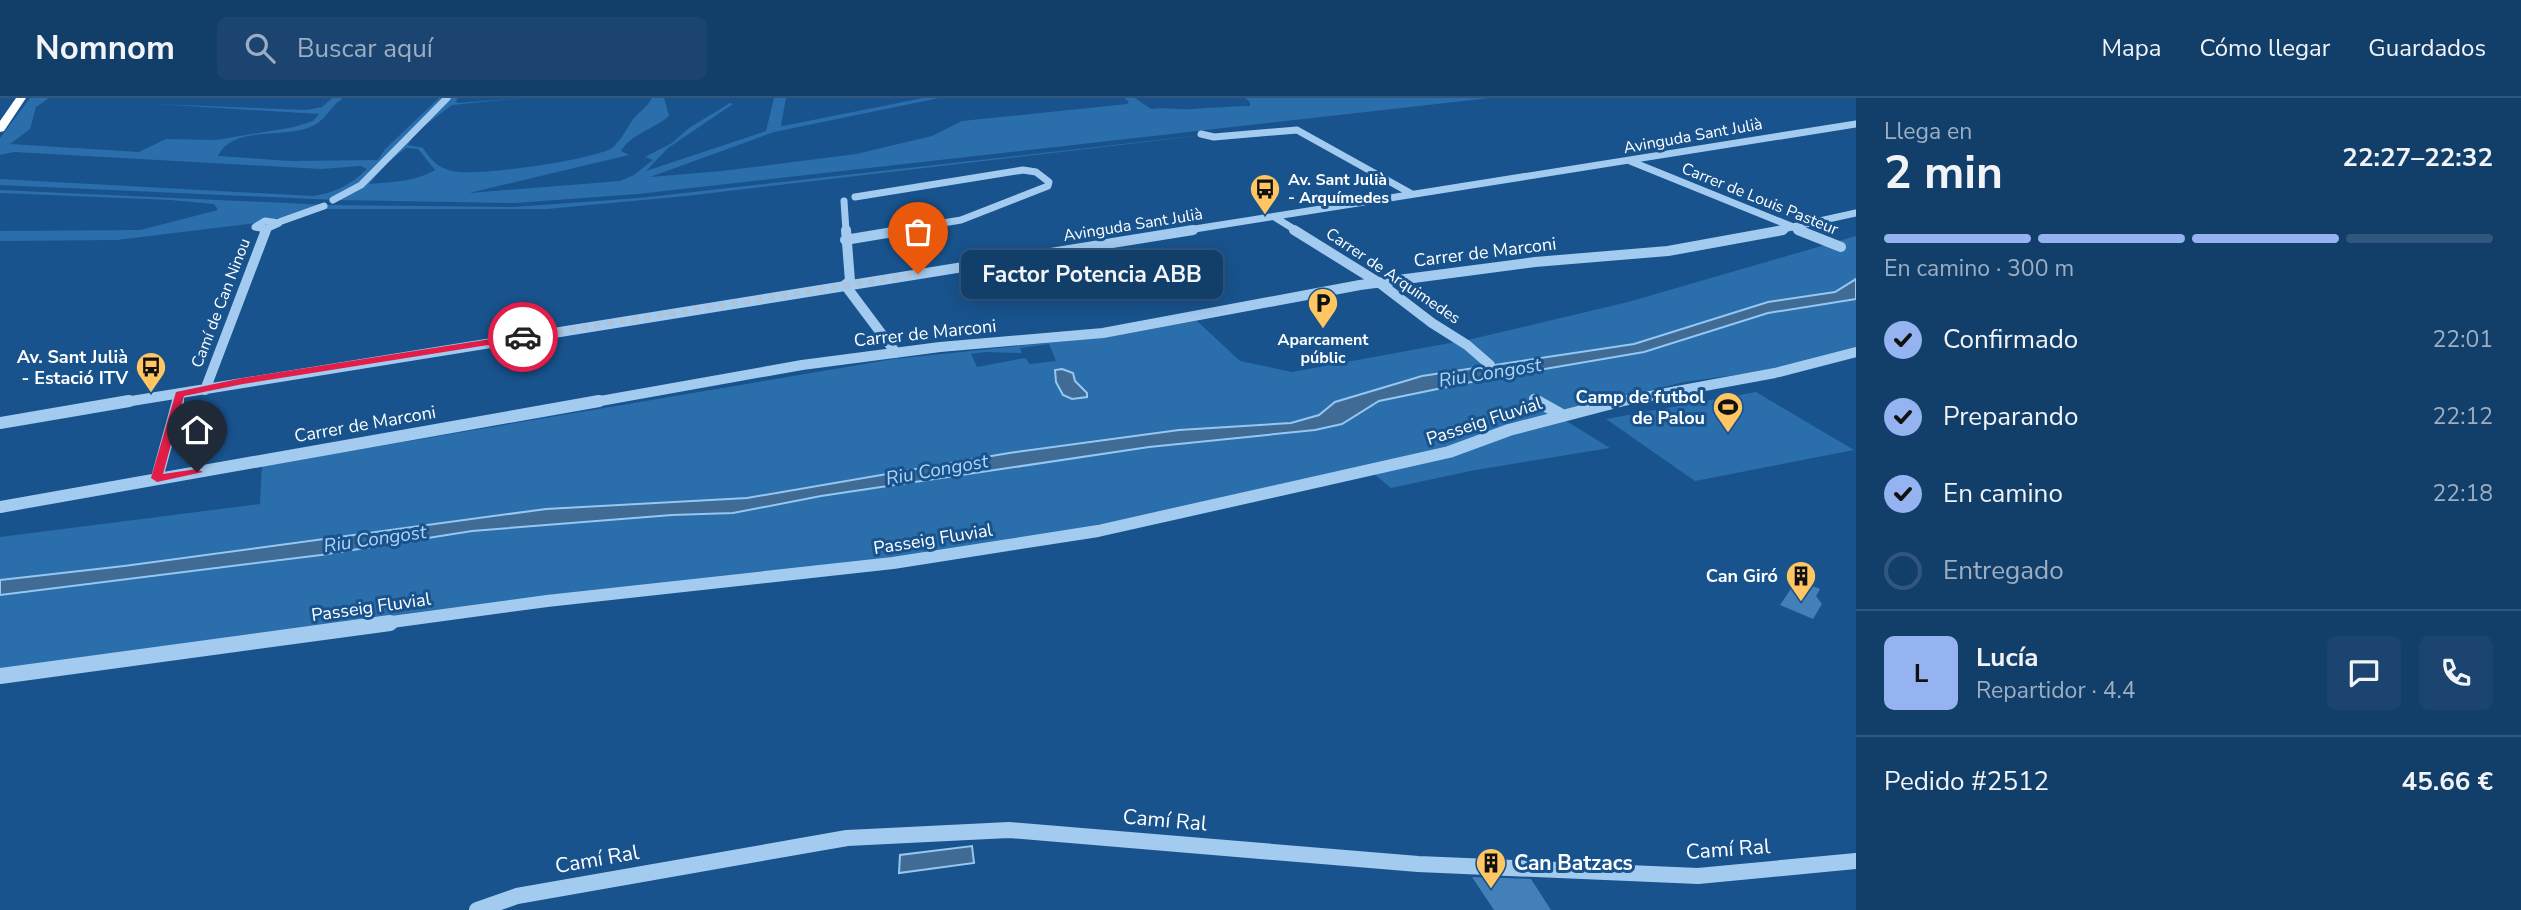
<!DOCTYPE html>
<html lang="es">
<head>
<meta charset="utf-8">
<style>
  :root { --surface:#123e6a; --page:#1b4570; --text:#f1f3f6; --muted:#9caec1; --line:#31577e; --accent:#95b2f1 }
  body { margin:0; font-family:"Nunito Sans",sans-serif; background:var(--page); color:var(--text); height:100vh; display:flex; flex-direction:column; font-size:26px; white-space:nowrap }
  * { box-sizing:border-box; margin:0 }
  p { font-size:23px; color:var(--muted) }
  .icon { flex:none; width:38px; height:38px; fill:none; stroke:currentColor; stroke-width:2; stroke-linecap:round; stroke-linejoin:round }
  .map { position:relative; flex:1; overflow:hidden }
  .panel { display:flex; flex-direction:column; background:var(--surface); width:665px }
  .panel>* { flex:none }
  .pin { position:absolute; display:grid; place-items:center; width:60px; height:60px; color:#fff; margin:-72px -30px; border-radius:50% 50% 50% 0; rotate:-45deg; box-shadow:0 0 7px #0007 }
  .pin .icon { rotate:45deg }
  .courier { position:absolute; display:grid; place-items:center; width:70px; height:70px; margin:-35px; border:5px solid #e11d48; border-radius:50%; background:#fff; color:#222; box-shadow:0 2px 9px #0007 }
  .bubble { position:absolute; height:49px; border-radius:10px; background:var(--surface); box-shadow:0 4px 18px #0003,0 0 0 2px var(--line); font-size:23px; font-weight:700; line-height:49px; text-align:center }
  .head em { font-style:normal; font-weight:700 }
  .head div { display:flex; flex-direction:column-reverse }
  .head { display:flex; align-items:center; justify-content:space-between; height:119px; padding:0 28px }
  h1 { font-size:46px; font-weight:700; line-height:52px }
  .bar { display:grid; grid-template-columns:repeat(4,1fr); gap:10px 7px; align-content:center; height:84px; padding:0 28px }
  .bar i { height:9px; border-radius:5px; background:var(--line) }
  .bar .current { background:var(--accent) }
  .bar p { grid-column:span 4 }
  .line { display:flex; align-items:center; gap:18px; padding:0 28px; border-top:2px solid var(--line) }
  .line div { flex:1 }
  .round { display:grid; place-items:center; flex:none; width:74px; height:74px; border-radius:10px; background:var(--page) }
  ol { padding:0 28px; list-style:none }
  li { display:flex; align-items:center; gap:21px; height:77px }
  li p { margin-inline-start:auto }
  li .icon { padding:7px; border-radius:50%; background:var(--accent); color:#111; stroke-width:4 }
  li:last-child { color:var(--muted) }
  li i { width:38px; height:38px; border:4px solid var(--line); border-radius:50% }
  header { display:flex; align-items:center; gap:42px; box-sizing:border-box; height:98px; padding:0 35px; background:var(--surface); border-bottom:2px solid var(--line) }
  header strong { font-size:33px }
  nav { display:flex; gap:38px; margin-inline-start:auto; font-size:24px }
  .search { width:490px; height:63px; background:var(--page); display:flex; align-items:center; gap:18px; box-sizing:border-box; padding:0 24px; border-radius:10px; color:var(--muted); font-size:26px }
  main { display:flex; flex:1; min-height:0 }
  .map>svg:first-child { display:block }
  .green { fill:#2a6eac; fill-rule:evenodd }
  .water { fill:#3f6b95; stroke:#96c7f1; stroke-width:2 }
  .building { fill:#4480b8 }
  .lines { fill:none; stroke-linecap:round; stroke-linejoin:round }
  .minor-far3 { stroke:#a3cbef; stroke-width:7 }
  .minor-far2 { stroke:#a3cbef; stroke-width:10 }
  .minor-far1 { stroke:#a3cbef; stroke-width:12 }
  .minor { stroke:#a3cbef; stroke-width:16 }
  .highway { fill:#fff; fill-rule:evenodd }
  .route { fill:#e11d48 }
  .done { stroke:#aec3d7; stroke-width:7; stroke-dasharray:0 12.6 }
  .labels { text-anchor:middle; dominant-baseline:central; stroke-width:6; stroke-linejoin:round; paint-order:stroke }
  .far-street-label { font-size:16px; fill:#fff; stroke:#18538d }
  .far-poi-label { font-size:16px; font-weight:bold; fill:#fff; stroke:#18538d; text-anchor:start }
  .street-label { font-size:18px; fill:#fff; stroke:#18538d }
  .poi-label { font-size:18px; font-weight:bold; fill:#fff; stroke:#18538d; text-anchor:end }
  .water-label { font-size:19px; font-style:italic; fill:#afd5f6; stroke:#18538d }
  .near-street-label { font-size:21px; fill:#fff; stroke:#18538d }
  .near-poi-label { font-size:21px; font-weight:bold; fill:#fff; stroke:#18538d; text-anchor:start }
</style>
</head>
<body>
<header>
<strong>Nomnom</strong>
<div class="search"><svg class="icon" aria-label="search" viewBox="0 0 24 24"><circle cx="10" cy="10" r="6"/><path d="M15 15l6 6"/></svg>Buscar aquí</div>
<nav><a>Mapa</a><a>Cómo llegar</a><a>Guardados</a></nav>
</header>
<main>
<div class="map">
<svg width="1856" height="812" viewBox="0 0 1856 812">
  <rect width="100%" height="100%" fill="#18538d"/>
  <!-- green -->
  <path class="green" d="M30 0H49L36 9 30 31 10 46 139 54 166 41 216 42 294 29 313 23 319 16 155 6 307 12 322 9 332 0H343C332 7 326 20 316 26 289 43 234 25 218 58L291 63 378 62 385 51 439 0H458L455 4 459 5 524 0 452 7 415 35 408 47 423 50C431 62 437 69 452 73 474 79 594 62 612 50 621 42 625 34 631 24 637 15 647 10 652 0H664L669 18C654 31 631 36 621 53L629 57 469 95 620 83 634 77 653 62 645 59 672 45 689 30 730 5 733 6 668 50 646 73 766 33 774 0H786L781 27 783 28 923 0H939L774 34 650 79 722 73 856 56 932 38 962 23 1127 6 1129 4 1124 0H1135L1151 11C1165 9 1178 12 1192 11 1212 10 1230 8 1250 8V4L1245 0H1490L638 96 515 105 336 102 0 87V81L313 98C335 95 352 86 367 71L361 68 321 71 14 54 0 57V40ZM406 50 418 51 435 72C414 84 393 84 369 86L387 65Z
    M1256 31 686 98 547 111H320L256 125 117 142 0 143V133L140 132 218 112 214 106 171 102 0 95V92L329 107 513 109 640 100Z
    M1856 138V181L1835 194 1768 204 1634 246 1422 278 1335 304 1319 317 1291 325 1179 332 1009 355 747 400 546 411 124 468 0 482V439L260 406 262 368 894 261 1113 238 1197 223 1240 263 1292 274 1472 241 1628 204ZM1049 246 1056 263 1030 266 1025 260 977 269 971 256 985 254 1022 255 1020 250Z
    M1856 201V250L1765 273 1684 284 1555 316 1610 350 1475 372 1391 390 1367 370 1066 434 915 457 0 575V497L321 457 472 433 672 417 733 415 821 398 1149 349 1315 332 1342 326 1379 303 1491 280 1644 254 1768 215Z
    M1756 294 1854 352 1695 383 1606 321Z"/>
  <!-- water -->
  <path class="water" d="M1856 181V201L1768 215 1644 254 1491 280 1379 303 1342 326 1315 332 1149 349 821 398 733 415 672 417 472 433 321 457 0 497V482L124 468 546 411 747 400 1009 355 1179 332 1291 325 1319 317 1335 304 1422 278 1634 246 1768 204 1835 194Z
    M1062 271 1073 275 1075 283 1087 295V299L1072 301 1063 297 1056 284 1055 272Z
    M972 748 974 765 899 775 900 757Z"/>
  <!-- building -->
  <path class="building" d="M1797 482 1820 491 1816 498 1822 506 1813 521 1780 507Z
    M1472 779 1531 781 1551 812H1494Z"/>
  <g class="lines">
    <!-- minor-far3 -->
    <path class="minor-far3" d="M1201 36 1214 39 1297 32 1412 96
      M1630 63 1803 133
      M855 99 1023 72 1036 74 1049 84 1048 88 961 122 895 133
      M333 102 361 87 447 0
      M844 103 846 133
      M1276 120 1297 133
      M265 123 279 125 266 131 255 129Z
      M279 124 324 108
      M1182 133 1856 26
      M1774 133 1856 115"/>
    <!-- minor-far2 -->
    <path class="minor-far2" d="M846 132 850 183 845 187 896 255
      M1294 132 1381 186 1432 225 1467 247 1490 267
      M1798 132 1841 149
      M845 142 905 132
      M205 292 266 132
      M1534 301 1540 305
      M119 305 1193 132
      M178 305 180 296
      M589 305 802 267 940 249 1103 235 1360 187 1535 164 1668 153 1783 132
      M1612 305 1775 275 1856 254"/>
    <!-- minor-far1 -->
    <path class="minor-far1" d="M1537 303 1562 317
      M0 325 129 303
      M157 380 178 303
      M0 409 599 303
      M377 526 547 503 893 465 1098 433 1449 354 1509 332 1620 303"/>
    <!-- minor -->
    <path class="minor" d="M0 578 390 525
      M477 812 517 798 847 740 1009 732 1418 766 1698 778 1856 763"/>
    <!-- highway -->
    <path class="highway" d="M16 0H26L4 33 0 34V23Z"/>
  </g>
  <!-- route -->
  <path class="route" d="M523 236 527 239 526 241 243 286 184 298 163 376 197 371 203 374 157 384 151 380 176 294 243 280Z"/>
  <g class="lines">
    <!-- done -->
    <path class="done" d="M523 239 918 176"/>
  </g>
  <!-- icons -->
  <defs>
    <g id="bus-pin" transform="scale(1.575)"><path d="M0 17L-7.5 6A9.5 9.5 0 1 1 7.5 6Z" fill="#ffc661" stroke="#18538d"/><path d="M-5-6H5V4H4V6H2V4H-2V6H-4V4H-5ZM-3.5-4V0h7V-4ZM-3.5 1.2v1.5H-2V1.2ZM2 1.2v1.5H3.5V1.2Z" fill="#111"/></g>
    <g id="parking-pin" transform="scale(1.575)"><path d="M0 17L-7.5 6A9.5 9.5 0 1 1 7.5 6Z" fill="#ffc661" stroke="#18538d"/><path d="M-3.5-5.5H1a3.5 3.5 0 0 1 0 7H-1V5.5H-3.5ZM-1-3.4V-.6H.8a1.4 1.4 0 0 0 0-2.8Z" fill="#111"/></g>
    <g id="stadium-pin" transform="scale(1.575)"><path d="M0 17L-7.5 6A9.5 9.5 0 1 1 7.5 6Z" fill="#ffc661" stroke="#18538d"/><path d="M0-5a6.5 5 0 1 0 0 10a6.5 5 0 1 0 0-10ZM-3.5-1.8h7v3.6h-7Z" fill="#111"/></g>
    <g id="building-pin" transform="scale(1.575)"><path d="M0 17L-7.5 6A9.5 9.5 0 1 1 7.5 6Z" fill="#ffc661" stroke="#18538d"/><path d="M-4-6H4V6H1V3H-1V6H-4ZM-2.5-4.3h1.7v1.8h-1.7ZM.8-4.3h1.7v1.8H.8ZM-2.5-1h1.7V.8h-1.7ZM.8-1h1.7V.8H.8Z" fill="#111"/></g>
  </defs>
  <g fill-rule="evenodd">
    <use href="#bus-pin" x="1265" y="91"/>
    <use href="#parking-pin" x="1323" y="205"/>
    <use href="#bus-pin" x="151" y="269"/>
    <use href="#stadium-pin" x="1728" y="309"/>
    <use href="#building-pin" x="1801" y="478"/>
    <use href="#building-pin" x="1491" y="765"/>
  </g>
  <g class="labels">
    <!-- far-street labels -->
    <g class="far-street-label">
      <text transform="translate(1693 38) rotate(-10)">Avinguda Sant Julià</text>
      <text transform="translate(1760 101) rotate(22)">Carrer de Louis Pasteur</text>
      <text transform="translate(1133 127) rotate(-9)">Avinguda Sant Julià</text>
      <text transform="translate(1393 178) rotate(34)">Carrer de Arquimedes</text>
      <text transform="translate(221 205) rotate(-69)">Camí de Can Ninou</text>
    </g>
    <!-- far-poi labels -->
    <g class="far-poi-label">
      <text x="1288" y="82">Av. Sant Julià<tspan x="1288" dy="18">- Arquímedes</tspan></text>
      <text x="1323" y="242" text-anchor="middle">Aparcament<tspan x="1323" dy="18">públic</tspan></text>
    </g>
    <!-- street labels -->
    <g class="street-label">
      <text transform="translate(1485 154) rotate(-7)">Carrer de Marconi</text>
      <text transform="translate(925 235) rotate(-6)">Carrer de Marconi</text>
      <text transform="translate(1484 323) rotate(-18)">Passeig Fluvial</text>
      <text transform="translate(365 326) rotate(-10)">Carrer de Marconi</text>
      <text transform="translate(933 441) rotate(-9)">Passeig Fluvial</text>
      <text transform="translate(371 509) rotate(-8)">Passeig Fluvial</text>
    </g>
    <!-- poi labels -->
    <g class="poi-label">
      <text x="128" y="259">Av. Sant Julià<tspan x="128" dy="21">- Estació ITV</tspan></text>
      <text x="1705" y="299">Camp de futbol<tspan x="1705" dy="21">de Palou</tspan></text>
      <text x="1778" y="478">Can Giró</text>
    </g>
    <!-- water labels -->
    <g class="water-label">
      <text transform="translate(1490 275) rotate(-9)">Riu Congost</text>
      <text transform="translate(937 372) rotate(-10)">Riu Congost</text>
      <text transform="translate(375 441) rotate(-8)">Riu Congost</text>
    </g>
    <!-- near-street labels -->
    <g class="near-street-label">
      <text transform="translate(1165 722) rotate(5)">Camí Ral</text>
      <text transform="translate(1728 751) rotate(-4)">Camí Ral</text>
      <text transform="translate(597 761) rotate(-10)">Camí Ral</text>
    </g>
    <!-- near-poi labels -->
    <g class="near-poi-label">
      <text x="1514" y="765">Can Batzacs</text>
    </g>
  </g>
</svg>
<div class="pin" style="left:918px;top:176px;background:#ea580c"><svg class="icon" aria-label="bag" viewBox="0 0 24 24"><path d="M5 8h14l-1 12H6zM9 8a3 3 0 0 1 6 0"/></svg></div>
<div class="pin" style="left:197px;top:374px;background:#1f2937"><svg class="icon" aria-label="home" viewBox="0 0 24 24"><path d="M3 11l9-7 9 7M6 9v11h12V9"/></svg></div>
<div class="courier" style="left:523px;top:239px"><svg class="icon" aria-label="car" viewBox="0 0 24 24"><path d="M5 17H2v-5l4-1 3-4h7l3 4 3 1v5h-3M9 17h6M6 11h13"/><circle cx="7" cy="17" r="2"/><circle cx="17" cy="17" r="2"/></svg></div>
<div class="bubble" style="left:961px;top:152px;width:262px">Factor Potencia ABB</div>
</div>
<section class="panel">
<div class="head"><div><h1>2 min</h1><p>Llega en</p></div><em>22:27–22:32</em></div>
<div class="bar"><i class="current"></i><i class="current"></i><i class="current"></i><i></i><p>En camino · 300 m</p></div>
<ol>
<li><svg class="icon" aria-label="check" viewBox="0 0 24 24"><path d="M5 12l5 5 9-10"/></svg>Confirmado<p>22:01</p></li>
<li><svg class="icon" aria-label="check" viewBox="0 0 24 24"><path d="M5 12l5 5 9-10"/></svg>Preparando<p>22:12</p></li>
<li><svg class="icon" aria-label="check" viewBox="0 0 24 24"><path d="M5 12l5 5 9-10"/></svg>En camino<p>22:18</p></li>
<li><i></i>Entregado</li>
</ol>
<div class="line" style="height:126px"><b class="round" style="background:var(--accent);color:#111">L</b><div><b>Lucía</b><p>Repartidor · 4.4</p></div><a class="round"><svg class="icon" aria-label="chat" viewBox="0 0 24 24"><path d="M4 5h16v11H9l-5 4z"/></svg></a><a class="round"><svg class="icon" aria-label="phone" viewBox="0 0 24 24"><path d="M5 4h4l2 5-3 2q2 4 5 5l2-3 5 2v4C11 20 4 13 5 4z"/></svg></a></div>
<div class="line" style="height:91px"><div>Pedido #2512</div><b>45.66 €</b></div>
</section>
</main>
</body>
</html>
